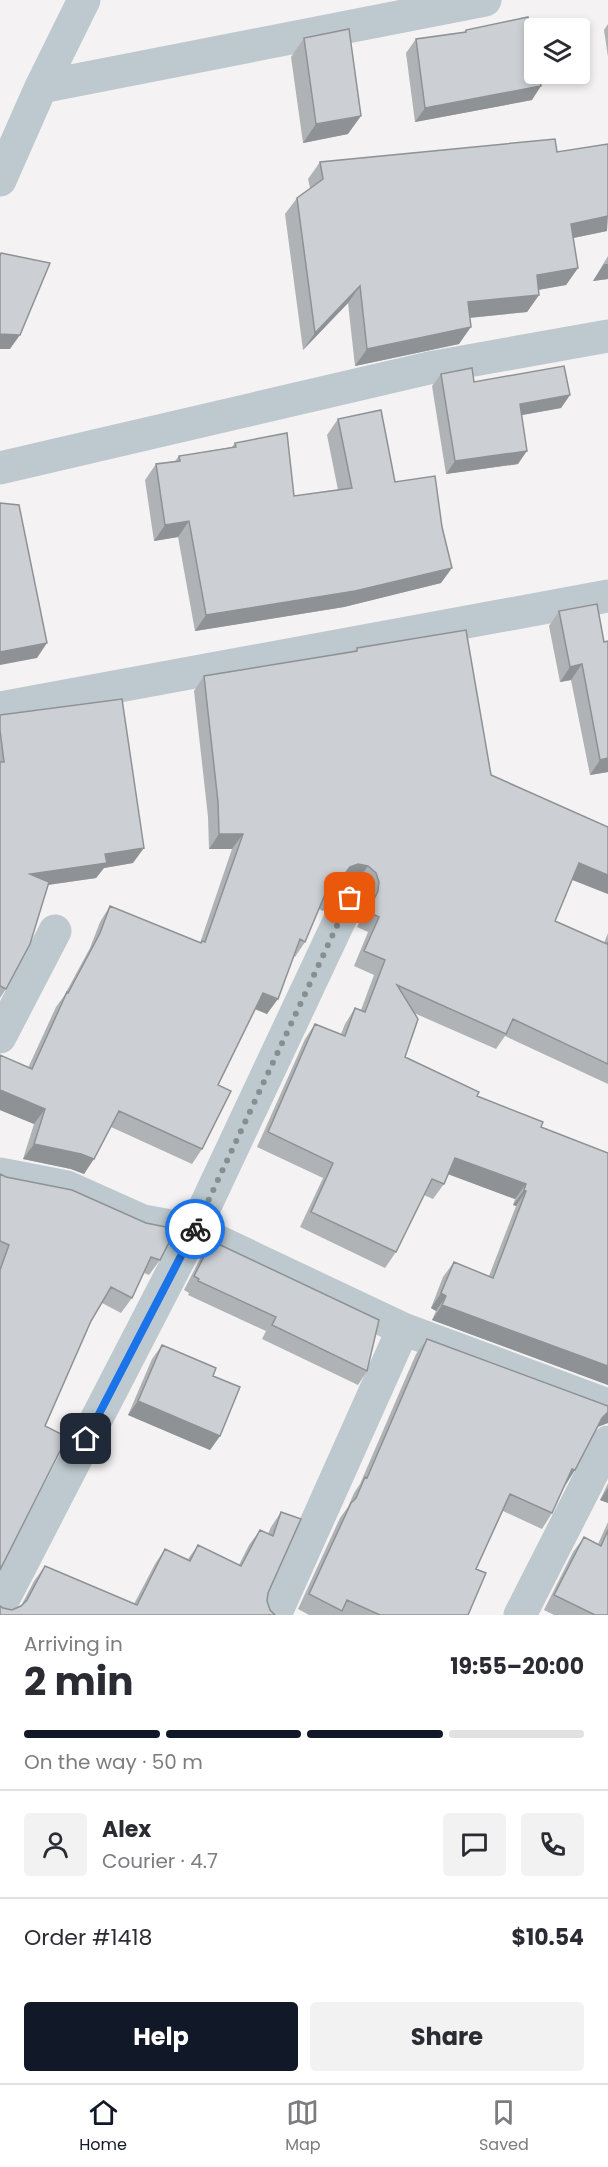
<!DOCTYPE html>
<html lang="en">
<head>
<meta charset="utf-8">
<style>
  :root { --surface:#fff; --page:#f2f2f3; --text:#2b2b33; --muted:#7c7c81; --line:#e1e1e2; --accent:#111827 }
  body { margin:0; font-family:Poppins,sans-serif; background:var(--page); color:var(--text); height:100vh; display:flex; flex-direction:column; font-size:22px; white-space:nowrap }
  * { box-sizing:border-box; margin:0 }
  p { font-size:20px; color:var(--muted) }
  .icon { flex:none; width:33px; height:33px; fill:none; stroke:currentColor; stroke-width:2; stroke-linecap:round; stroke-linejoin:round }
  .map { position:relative; height:1615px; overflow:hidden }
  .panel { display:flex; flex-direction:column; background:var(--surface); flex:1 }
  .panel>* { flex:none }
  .fabs { position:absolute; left:524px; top:18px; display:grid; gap:12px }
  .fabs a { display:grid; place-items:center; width:66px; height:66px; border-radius:6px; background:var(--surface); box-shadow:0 3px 9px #0003; font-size:30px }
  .pin { position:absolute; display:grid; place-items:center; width:51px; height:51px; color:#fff; margin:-26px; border-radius:12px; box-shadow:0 3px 9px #0006 }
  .courier { position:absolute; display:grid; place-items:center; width:60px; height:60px; margin:-30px; border:4px solid #1a73e8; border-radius:50%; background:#fff; color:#222; box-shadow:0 2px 8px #0007 }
  .summary em { font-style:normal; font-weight:700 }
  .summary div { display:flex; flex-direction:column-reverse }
  .summary { display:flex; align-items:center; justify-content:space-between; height:102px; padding:0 24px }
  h1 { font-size:39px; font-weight:700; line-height:45px }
  .bar { display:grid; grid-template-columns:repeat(4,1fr); gap:9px 6px; align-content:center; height:72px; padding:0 24px }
  .bar i { height:8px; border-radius:4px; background:var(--line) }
  .bar .current { background:var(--accent) }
  .bar p { grid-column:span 4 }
  .line { display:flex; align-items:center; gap:15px; padding:0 24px; border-top:2px solid var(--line) }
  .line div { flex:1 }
  .round { display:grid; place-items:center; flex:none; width:63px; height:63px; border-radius:6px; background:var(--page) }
  .primary-button { display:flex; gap:12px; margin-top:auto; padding:12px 24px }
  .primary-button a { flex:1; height:69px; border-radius:6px; background:var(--accent); color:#fff; font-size:24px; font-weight:700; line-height:69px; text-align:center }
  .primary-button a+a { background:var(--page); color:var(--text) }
  .tab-bar { display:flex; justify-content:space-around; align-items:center; height:84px; border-top:2px solid var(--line); background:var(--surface); font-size:16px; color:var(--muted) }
  .tab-bar a { display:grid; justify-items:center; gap:3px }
  .tab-bar .current { color:var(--accent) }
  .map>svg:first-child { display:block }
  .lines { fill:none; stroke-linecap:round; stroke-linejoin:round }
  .minor { stroke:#bdc9ce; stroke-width:33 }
  .wall { fill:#afb3b6 }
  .shaded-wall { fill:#8f9294 }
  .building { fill:#ccd0d4; stroke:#8f9294; stroke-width:1.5 }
  .done { stroke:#858f92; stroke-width:6; stroke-dasharray:0 10.8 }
  .route { stroke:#1a73e8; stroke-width:8 }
</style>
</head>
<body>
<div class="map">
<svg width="608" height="1615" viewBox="0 0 608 1615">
  <rect width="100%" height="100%" fill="#f4f2f2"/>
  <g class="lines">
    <!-- minor -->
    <path class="minor" d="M41 87 485 0
      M0 180 41 87 84 0
      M0 468 429 368 608 336
      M0 708 608 596
      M0 1037 55 931
      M0 1174 67 1187 143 1221 194 1230 403 1329 608 1405
      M0 1606 194 1230 350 898
      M275 1615 403 1329
      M520 1615 608 1442"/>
  </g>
  <!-- wall -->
  <path class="wall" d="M608 24V57L604 30Z
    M466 30 532 100 415 122 406 53 416 39 463 33Z
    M304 38 348 134 303 143 291 57Z
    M557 152 607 231 573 238 578 268 566 285 539 290V295L527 312 470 318 459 344 355 366 348 303 303 350 285 214 297 198 310 188 308 179 320 162Z
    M608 256V279L593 281Z
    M441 374 474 382 570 395 561 408 522 415 518 464 446 474 432 386Z
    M338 419 395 482 441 583 344 607 195 631 178 537 154 541 145 480 156 464 175 461 179 456 232 447 235 443 294 496 338 490 327 435Z
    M559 611 604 642 608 641V772L590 775 571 680 560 682 549 626Z
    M357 648 491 775 608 827V894L572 880 555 921 604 943 608 933V1084L505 1036 496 1049 414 1013 405 1057 477 1096 541 1127 608 1153V1385L432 1320 436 1311 431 1308 443 1277 454 1262 489 1276 516 1206 513 1205 515 1199 448 1174 444 1184 433 1199 424 1195 396 1252 385 1268 300 1227 323 1178 257 1147 305 1039 315 1024 341 1034 345 1024 355 1008 361 1010 374 975 354 966 368 932 357 927 367 906 369 897 366 888 357 881 348 879 340 882 334 896 323 911 319 909 305 942 295 957 294 956 267 1014 255 1009 218 1085 202 1149 192 1164 111 1127 84 1174 71 1169 23 1159 34 1124 0 1110V1055L28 1068 56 1007 64 996 90 948 100 922 110 906 200 943 232 849H209L208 817 194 691 204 676 355 652Z
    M0 715 133 863 104 868 96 878 48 885 6 989 0 998Z
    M0 1174 160 1260 149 1275 144 1273 132 1298 121 1313 102 1303 91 1321 45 1426 0 1570Z
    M212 1241 367 1371 358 1385 262 1339 266 1331 188 1295 189 1293 184 1290 202 1255Z
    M427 1339 608 1406V1423L598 1427 565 1485 552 1513 542 1529 503 1511 476 1569 468 1615H309L298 1609 340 1518 348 1507 354 1493 360 1484 416 1354Z
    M162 1345 220 1436 210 1450 128 1415 152 1359Z
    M608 1483V1503L600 1500Z
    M281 1512 267 1601 270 1610 0 1615 3 1608 12 1610 21 1606 34 1581 45 1566 134 1604 155 1564 165 1549 188 1559 198 1545 239 1565 249 1545 260 1530 268 1534 271 1527Z
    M608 1522V1615H554L544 1610 573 1552 584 1537 598 1544Z"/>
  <!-- shaded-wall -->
  <path class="shaded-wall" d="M541 86 532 100 415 122 425 108Z
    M361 116 348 134 303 143 316 124Z
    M608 216 607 231 559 241 571 224Z
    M604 264H608V279L593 281Z
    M578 268 566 285 525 292 537 275Z
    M360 286 348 303 303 350 315 333Z
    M539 295 527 312 456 319 468 302Z
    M471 327 459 344 355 366 367 349Z
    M0 334 20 335 10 349H0Z
    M570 395 561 408 511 417 520 404Z
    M527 451 518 464 446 474 455 461Z
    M189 521 178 537 154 541 165 525Z
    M452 568 441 583 344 607 195 631 206 615Z
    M47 643 37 658 0 665V652Z
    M582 664 571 680 560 682 570 667Z
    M608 758V772L590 775 600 760Z
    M219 834H243L232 849H209Z
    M144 848 133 863 104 868 96 878 19 889 30 874 105 854Z
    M579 863 608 875V894L568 878Z
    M358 864 368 866 357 881 348 879 340 882 344 875 350 867Z
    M263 993 278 999 267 1014 252 1008Z
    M0 1090 45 1109 34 1124 0 1110Z
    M34 1144 81 1154 94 1159 84 1174 71 1169 23 1159Z
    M455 1158 526 1184 515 1199 445 1173Z
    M524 1190 526 1191 516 1206 513 1205Z
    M441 1293 446 1296 436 1311 431 1308Z
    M442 1305 608 1366V1385L432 1320Z
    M138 1401 220 1436 210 1450 128 1415Z
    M608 1412V1423L597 1427 602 1418Z
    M572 1469 575 1470 565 1486Z
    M608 1488V1503L600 1500Z"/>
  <!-- building -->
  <path class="building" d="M528 17 534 48V74H539L541 86 425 108 416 39 466 32V30Z
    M349 29 361 116 316 124 304 38Z
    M555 139 557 152 608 144V216L571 224 578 268 537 275 539 295 468 302 471 327 367 349 360 286 315 333 297 198 323 179 320 162Z
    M1 253 50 263 20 335 0 334V256Z
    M564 366 570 395 520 404 527 451 455 461 441 374 472 368 474 382Z
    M381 410 395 482 435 476 442 527 452 568 355 591 206 615 189 521 165 525 156 464 180 461 179 456 236 447 235 443 287 433 294 496 352 488 338 419Z
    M0 503 19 505 47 643 0 652Z
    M597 604 604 642 608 641V758L600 760 582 664 570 667 559 611Z
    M466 630 491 775 608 827V875L579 863 555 921 607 944 608 942V1064L513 1019 506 1034 397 985 418 1019 405 1057 479 1092 477 1096 543 1122 541 1127 608 1153V1366L442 1305 446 1296 441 1293 454 1262 493 1278 526 1191 524 1190 526 1184 455 1158 444 1184 432 1179 396 1252 311 1212 333 1163 268 1132 315 1024 345 1036 355 1008 365 1012 385 960 364 951 379 917 368 912 378 891 379 882 376 873 368 866 358 864 350 867 344 875 334 896 326 892 305 942 300 939 278 999 263 993 218 1085 231 1091 202 1149 119 1111 94 1159 81 1154 34 1144 45 1109 0 1090V1055L32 1069 67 992 68 993 100 933 110 906 201 943 202 941 205 942 243 834H219L218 802 204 676 357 651V648Z
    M122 699 144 848 105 854 107 863 30 874 49 882 30 944 6 989 0 986V762H4L0 730V715Z
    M0 1174 6 1177 72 1190 146 1223 176 1229 160 1260 151 1257 132 1298 111 1287 91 1321 45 1426 67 1437 0 1570V1270L9 1245 0 1241Z
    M212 1241 379 1320 367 1371 272 1325 276 1317 198 1281 199 1279 194 1276Z
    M427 1339 608 1406V1412L602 1418 575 1470 572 1469 552 1513 510 1494 476 1569 486 1573 468 1615H380L347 1600 342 1611 309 1594 351 1503 356 1498 365 1477 367 1478Z
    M162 1345 216 1368 213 1376 240 1387 220 1436 138 1401Z
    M281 1512 301 1519 268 1593 267 1601 270 1610 275 1615H0V1606L3 1608 12 1610 21 1606 27 1600 45 1566 137 1605 165 1549 190 1561 198 1545 241 1566 260 1530 273 1536Z
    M608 1530V1615H595L554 1595 584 1537 601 1546Z"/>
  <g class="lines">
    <!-- done -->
    <path class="done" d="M195 1229 350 898"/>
    <!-- route -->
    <path class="route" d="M86 1439 195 1229"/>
  </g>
</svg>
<div class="fabs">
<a><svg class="icon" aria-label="layers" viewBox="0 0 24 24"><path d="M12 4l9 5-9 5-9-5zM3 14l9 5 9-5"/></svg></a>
</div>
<div class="pin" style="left:350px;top:898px;background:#ea580c"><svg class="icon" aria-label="bag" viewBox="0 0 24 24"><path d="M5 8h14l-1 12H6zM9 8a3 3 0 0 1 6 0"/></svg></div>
<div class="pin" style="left:86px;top:1439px;background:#1f2937"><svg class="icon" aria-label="home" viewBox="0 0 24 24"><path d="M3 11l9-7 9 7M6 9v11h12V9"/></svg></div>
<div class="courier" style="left:195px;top:1229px"><svg class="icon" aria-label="bike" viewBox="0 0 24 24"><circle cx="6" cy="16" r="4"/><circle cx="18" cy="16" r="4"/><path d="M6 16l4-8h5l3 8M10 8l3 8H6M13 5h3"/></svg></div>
</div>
<section class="panel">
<div class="summary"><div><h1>2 min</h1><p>Arriving in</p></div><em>19:55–20:00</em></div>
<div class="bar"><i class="current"></i><i class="current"></i><i class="current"></i><i></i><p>On the way · 50 m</p></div>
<div class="line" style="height:108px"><a class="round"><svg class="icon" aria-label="person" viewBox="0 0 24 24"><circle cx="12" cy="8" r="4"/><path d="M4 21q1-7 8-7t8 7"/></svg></a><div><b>Alex</b><p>Courier · 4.7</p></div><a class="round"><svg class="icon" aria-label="chat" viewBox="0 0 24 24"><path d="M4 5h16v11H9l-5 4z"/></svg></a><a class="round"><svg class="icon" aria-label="phone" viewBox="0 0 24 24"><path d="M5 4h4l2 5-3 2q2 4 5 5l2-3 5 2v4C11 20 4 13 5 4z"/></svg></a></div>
<div class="line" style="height:78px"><div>Order #1418</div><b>$10.54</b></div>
<div class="primary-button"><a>Help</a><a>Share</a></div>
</section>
<nav class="tab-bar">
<a class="current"><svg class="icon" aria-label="home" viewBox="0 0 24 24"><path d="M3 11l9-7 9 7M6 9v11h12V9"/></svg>Home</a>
<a><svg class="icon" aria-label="map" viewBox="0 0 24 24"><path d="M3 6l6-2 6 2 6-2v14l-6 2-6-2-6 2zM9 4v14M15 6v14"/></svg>Map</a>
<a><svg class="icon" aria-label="saved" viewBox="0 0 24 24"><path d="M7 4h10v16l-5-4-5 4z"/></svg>Saved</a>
</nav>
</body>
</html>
